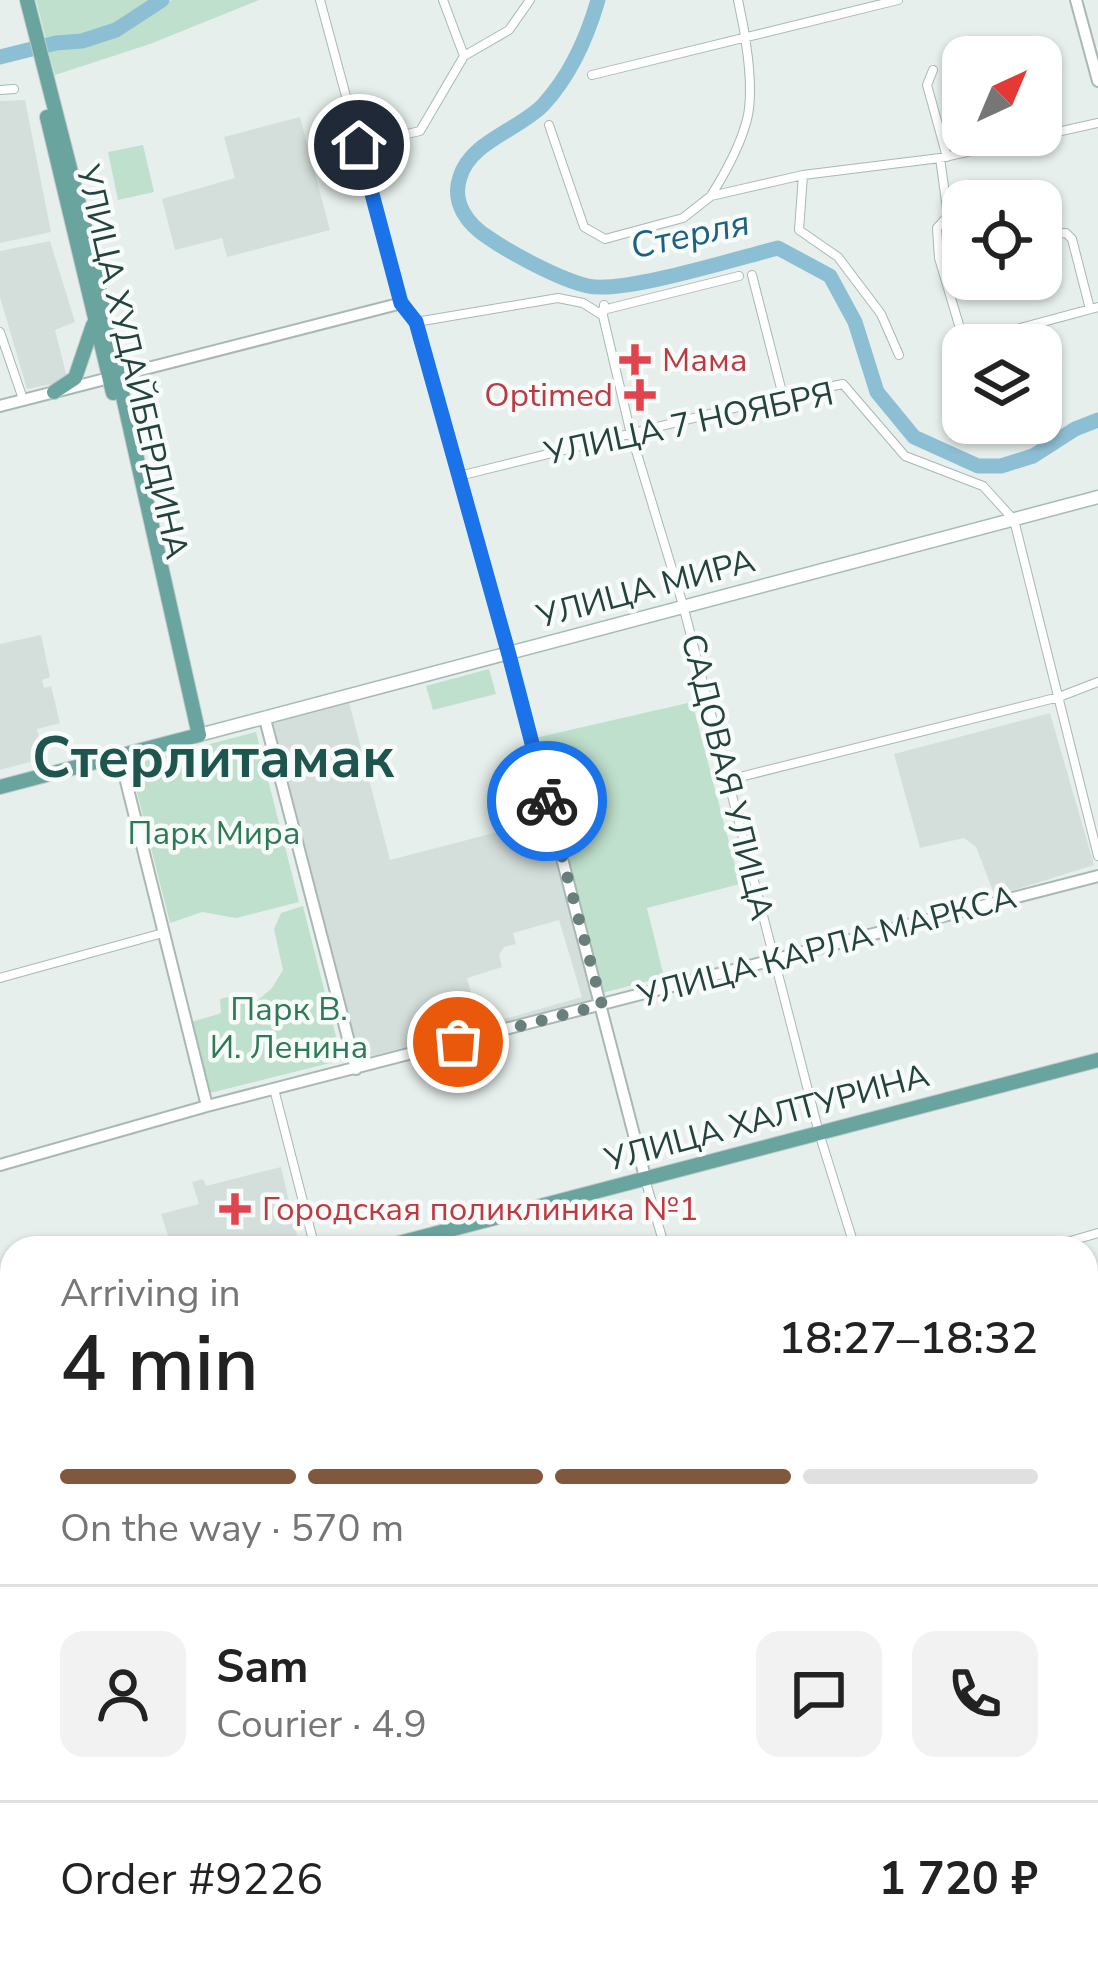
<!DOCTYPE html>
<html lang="en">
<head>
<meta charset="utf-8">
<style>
  :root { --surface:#fff; --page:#f2f2f2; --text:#222; --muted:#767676; --line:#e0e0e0; --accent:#81573d }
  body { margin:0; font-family:"Nunito Sans",sans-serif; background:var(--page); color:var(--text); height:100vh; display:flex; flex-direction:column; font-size:45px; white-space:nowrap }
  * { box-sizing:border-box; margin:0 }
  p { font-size:39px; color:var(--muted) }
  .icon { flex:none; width:66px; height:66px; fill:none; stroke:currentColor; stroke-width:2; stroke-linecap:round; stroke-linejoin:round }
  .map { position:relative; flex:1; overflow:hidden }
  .details { position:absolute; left:0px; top:1236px; width:1098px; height:744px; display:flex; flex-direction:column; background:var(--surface); border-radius:36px 36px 0 0; box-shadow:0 3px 9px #0004 }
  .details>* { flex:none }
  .needle { width:78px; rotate:44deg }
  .tools { position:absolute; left:942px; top:36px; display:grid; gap:24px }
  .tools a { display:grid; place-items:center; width:120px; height:120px; border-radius:24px; background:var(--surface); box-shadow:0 3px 9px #0004; font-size:60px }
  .pin { position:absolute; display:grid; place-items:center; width:102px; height:102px; color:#fff; margin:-51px; border:6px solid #fff; border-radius:50%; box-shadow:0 3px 12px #0007 }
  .courier { position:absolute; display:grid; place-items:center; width:120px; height:120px; margin:-60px; border:9px solid #1a73e8; border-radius:50%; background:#fff; color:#222; box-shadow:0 3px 15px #0007 }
  .headline em { font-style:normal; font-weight:600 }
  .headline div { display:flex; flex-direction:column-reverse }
  .headline { display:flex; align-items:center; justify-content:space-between; height:204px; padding:0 60px }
  h1 { font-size:78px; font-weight:600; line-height:90px }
  .bar { display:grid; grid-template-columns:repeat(4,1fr); gap:18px 12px; align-content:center; height:144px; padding:0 60px }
  .bar i { height:15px; border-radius:9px; background:var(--line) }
  .bar .on { background:var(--accent) }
  .bar p { grid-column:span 4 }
  .line { display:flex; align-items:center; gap:30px; padding:0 60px; border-top:3px solid var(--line) }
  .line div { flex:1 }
  .round { display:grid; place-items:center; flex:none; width:126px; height:126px; border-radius:24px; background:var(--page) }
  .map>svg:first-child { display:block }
  .built { fill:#d4dfdb; fill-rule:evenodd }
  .green { fill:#bfe0cc }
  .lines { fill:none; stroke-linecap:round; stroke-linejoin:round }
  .river { stroke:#8dbfd4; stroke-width:15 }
  .minor-casing { stroke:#a8b8b4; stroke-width:10 }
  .tertiary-casing { stroke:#a8b8b4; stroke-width:14 }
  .secondary-casing { stroke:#a4bbb6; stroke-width:15 }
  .primary-casing { stroke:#c2cac9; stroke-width:16 }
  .minor { stroke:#fff; stroke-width:8 }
  .tertiary { stroke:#fff; stroke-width:10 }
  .secondary { stroke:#fff; stroke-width:12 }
  .primary { stroke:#69a59e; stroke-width:14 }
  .done { stroke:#687f7b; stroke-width:12; stroke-dasharray:0 21.6 }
  .route { stroke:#1a73e8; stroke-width:15 }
  .health-dot { fill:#e0444e; stroke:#f7fbf9; stroke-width:4.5 }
  .labels { text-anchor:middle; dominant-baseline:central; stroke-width:9; stroke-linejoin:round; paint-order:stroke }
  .health-label { font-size:33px; fill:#be3a42; stroke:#f7fbf9; text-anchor:start }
  .street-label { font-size:33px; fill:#24423e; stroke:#f7fbf9 }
  .park-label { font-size:33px; fill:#2d7a56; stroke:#f7fbf9 }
  .water-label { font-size:36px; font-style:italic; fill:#1c6180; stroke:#f7fbf9 }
  .town-label { font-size:57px; font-weight:bold; fill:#1f554f; stroke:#f7fbf9 }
</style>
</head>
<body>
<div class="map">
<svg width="1098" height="1980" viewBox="0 0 1098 1980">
  <rect width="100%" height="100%" fill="#e6efec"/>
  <!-- built -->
  <path class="built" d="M25 100 51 232 0 243V101Z
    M300 117 330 230 227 257 222 238 175 250 162 199 235 178 224 137Z
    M50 241 75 322 55 330 68 381 27 389 0 297V251Z
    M41 635 50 677 42 680 44 688 51 686 60 723 37 729 44 758 0 770V644Z
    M349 702 390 860 544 820 593 1000 359 1059 273 721ZM559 920 582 997 480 1026 467 978 502 967 499 955 504 947 516 944 513 933Z
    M1050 713 1094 865 995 896 976 847 964 838 920 848 894 754Z
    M281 1167 300 1248H172L161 1214 199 1204 192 1182 203 1179 206 1186Z"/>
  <!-- green -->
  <path class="green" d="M36 0H154C120 34 90 33 47 43Z
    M172 0H259L150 44 55 75 48 50C73 45 101 42 123 30 141 21 154 7 172 0Z
    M143 145 154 192 118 200 108 152Z
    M489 669 496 694 433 710 426 686Z
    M692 702 740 884 647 908 664 977 602 993 535 738Z
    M256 732 299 902 236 918 202 912 170 923 130 765Z
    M303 906 342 1060 206 1094 187 1023 219 1014 221 1012 220 999 239 994 258 1000 272 988 283 970 274 929 281 913Z"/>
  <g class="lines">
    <!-- river -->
    <path class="river" d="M598 0C587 38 570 76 543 105 519 130 471 141 460 177 451 203 468 225 489 238 512 254 561 280 588 286 623 294 738 258 778 248L830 276 855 322 877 392 914 437 978 466H1001L1033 456 1075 429 1098 420
      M0 57 56 43 82 41 116 30 162 0"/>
    <!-- minor casing -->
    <g class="minor-casing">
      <path id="minor" d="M320 0 402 303
        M443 0 464 56
        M933 70 927 85 947 157
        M592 75 898 0
        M0 90 14 89
        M549 125 584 227 605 239 683 218 711 196 803 175 940 158 1098 123
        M360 145 420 131 464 56 509 30 530 0
        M940 158 948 216 937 228 939 258 965 345
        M803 175 799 230 838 257 881 314 899 355
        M712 194C727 170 742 143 748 115 754 84 745 30 738 0
        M1041 234 1066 233 1072 239 1090 309
        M752 275 783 396
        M604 305 603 316 631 434 683 605 819 1133 855 1248
        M603 310 739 276
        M416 322 558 298 583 303 602 315
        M0 332 23 399
        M965 343 1098 307
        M979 423V425
        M459 476 783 396 843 384 905 456 983 486 1014 520 1098 856
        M728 780 1059 697 1098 682
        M0 978 163 933
        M274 1089 315 1248
        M645 1179 665 1248
        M1046 1248 1098 1233
        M1086 1538 1098 1534
        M1086 1671 1098 1672
        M1086 1739 1098 1740
        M0 1817 12 1815
        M1086 1861 1098 1904
        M1086 1916 1098 1908
        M1086 1923 1098 1919
        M0 1939 12 1937
        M122 1968 124 1980
        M209 1968 229 1980
        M732 1968 733 1980
        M1065 1968 1070 1980
        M401 1980 407 1968"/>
    </g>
    <!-- tertiary casing -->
    <g class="tertiary-casing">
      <path id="tertiary" d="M1076 0 1098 81
        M0 406 402 303 416 322 509 655 645 1177
        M265 719 356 1069
        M120 757 207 1106
        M0 1165 207 1106 1098 876
        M0 1410 12 1457
        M0 1650 12 1647"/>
    </g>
    <!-- secondary casing -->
    <g class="secondary-casing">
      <path id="secondary" d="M199 735 1098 497"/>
    </g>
    <!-- primary casing -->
    <g class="primary-casing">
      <path id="primary" d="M47 117 113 393
        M54 392 75 378 93 325
        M0 787 199 735 84 223 27 0
        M380 1248 1098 1060
        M0 1348 12 1345"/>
    </g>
    <!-- minor -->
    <use href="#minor" class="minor"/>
    <!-- tertiary -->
    <use href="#tertiary" class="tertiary"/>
    <!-- secondary -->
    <use href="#secondary" class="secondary"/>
    <!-- primary -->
    <use href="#primary" class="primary"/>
  </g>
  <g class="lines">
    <!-- done -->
    <path class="done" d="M458 1042 602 1005 547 801"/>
    <!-- route -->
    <path class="route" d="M359 145 401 303 416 322 509 655 547 801"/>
  </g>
  <!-- markers -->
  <g class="health-dot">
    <path d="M629 342h12v12h12v12h-12v12h-12v-12h-12v-12h12z"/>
    <path d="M634 377h12v12h12v12h-12v12h-12v-12h-12v-12h12z"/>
    <path d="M229 1191h12v12h12v12h-12v12h-12v-12h-12v-12h12z"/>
  </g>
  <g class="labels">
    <!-- health labels -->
    <g class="health-label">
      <text x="662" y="360">Мама</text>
      <text x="613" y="395" text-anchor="end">Optimed</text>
      <text x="262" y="1209">Городская поликлиника №1</text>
    </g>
    <!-- street labels -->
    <g class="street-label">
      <text transform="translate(132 362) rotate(77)">УЛИЦА ХУДАЙБЕРДИНА</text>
      <text transform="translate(689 424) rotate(-12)">УЛИЦА 7 НОЯБРЯ</text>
      <text transform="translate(646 589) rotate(-15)">УЛИЦА МИРА</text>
      <text transform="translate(727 777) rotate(76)">САДОВАЯ УЛИЦА</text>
      <text transform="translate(827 947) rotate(-15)">УЛИЦА КАРЛА МАРКСА</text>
      <text transform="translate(767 1118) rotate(-15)">УЛИЦА ХАЛТУРИНА</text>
    </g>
    <!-- park labels -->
    <g class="park-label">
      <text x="214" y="833">Парк Мира</text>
      <text x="289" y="1009">Парк В.<tspan x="289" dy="38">И. Ленина</tspan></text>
    </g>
    <!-- water labels -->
    <g class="water-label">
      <text transform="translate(690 235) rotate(-12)">Стерля</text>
    </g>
    <!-- town labels -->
    <g class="town-label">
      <text x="213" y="758">Стерлитамак</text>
    </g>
  </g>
</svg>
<div class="tools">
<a><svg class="needle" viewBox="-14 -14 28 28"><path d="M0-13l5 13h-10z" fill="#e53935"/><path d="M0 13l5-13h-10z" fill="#767676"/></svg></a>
<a><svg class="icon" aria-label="locate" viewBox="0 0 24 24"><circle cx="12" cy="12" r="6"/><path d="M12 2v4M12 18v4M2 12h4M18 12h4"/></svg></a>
<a><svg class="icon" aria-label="layers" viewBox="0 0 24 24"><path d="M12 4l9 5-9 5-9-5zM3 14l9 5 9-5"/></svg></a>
</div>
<div class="pin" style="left:458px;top:1042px;background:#ea580c"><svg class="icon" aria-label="bag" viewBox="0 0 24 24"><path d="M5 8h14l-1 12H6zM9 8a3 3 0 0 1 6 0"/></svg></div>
<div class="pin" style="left:359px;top:145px;background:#1f2937"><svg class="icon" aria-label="home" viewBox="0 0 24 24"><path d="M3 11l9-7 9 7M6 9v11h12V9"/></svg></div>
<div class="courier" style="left:547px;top:801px"><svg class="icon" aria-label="bike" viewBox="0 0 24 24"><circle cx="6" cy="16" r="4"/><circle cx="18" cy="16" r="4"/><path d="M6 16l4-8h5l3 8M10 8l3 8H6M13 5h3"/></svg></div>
<section class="details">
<div class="headline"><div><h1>4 min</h1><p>Arriving in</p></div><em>18:27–18:32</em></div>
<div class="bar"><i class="on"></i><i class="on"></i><i class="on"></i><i></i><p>On the way · 570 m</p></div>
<div class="line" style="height:216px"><a class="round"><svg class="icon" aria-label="person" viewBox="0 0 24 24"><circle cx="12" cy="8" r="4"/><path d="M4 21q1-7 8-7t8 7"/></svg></a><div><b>Sam</b><p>Courier · 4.9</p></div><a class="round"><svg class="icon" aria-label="chat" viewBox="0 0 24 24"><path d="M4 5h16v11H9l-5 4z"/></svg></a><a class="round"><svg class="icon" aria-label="phone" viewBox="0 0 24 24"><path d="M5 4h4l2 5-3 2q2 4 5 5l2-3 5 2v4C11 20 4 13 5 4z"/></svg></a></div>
<div class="line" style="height:156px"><div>Order #9226</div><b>1 720 ₽</b></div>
</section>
</div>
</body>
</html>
